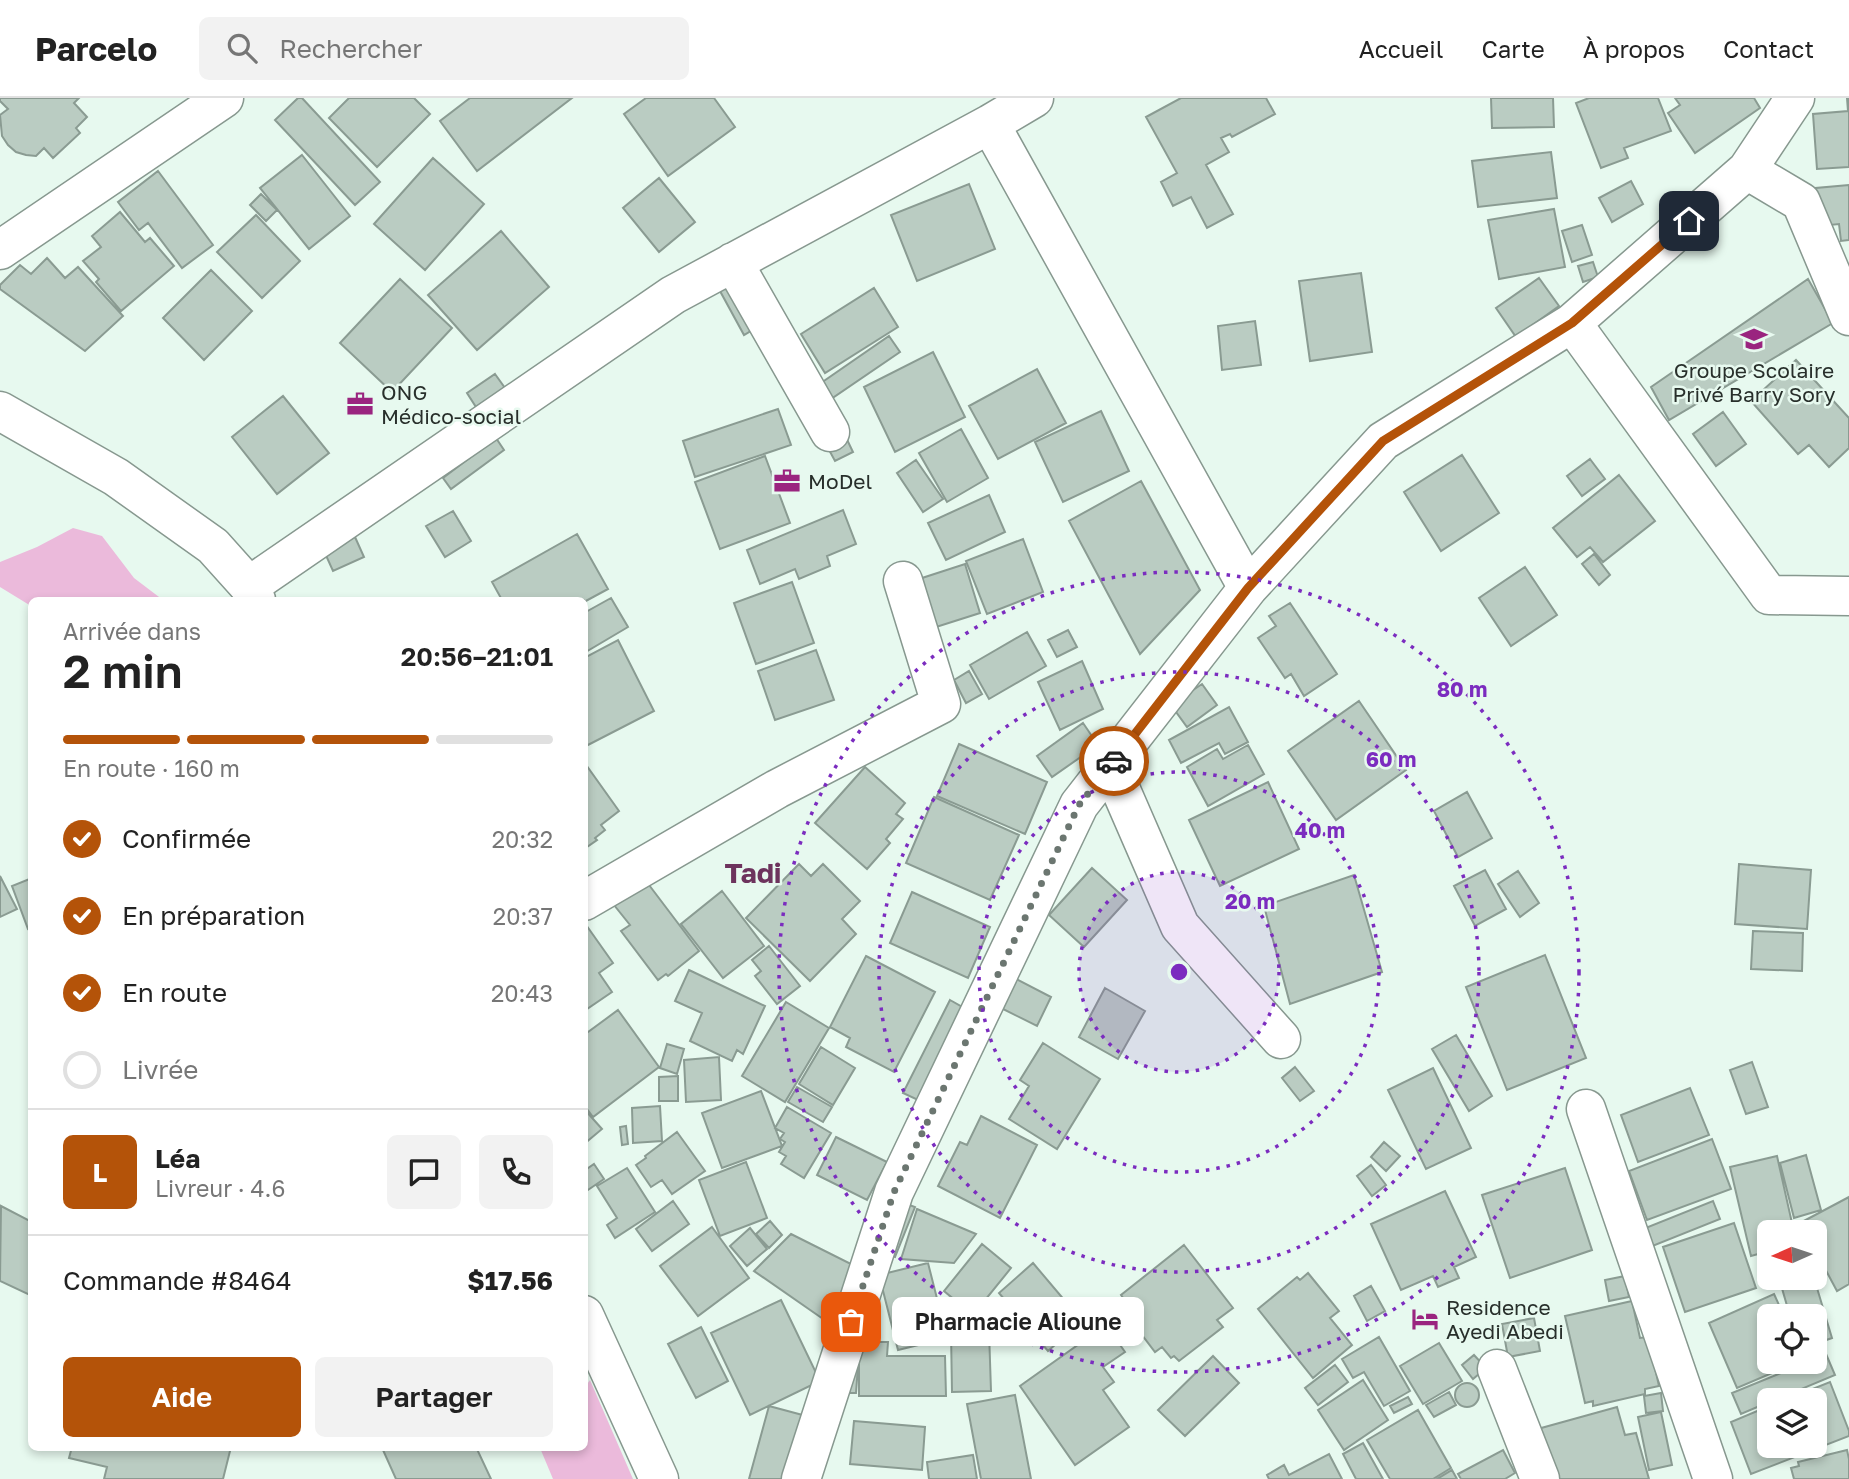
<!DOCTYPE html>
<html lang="fr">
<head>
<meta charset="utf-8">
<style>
  :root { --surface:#fff; --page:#f2f2f2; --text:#222; --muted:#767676; --line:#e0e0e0; --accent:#b45309 }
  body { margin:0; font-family:"Golos Text",sans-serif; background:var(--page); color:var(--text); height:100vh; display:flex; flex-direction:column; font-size:26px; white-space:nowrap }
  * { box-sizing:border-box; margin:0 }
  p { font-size:23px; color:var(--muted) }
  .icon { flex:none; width:38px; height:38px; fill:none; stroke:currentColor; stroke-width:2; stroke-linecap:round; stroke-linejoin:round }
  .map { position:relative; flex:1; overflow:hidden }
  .drawer { position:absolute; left:28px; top:499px; width:560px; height:854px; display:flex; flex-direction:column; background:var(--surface); border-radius:10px; box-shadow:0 4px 10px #0003 }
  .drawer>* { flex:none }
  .needle { width:46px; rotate:267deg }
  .fabs { position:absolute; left:1757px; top:1122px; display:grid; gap:14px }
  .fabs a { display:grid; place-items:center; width:70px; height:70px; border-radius:10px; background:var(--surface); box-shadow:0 4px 10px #0003; font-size:35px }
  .pin { position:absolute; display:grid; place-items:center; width:60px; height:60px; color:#fff; margin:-30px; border-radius:14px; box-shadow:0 4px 10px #0006 }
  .courier { position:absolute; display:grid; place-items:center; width:70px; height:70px; margin:-35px; border:5px solid #b45309; border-radius:50%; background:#fff; color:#222; box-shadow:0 2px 9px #0007 }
  .bubble { position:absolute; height:49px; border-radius:10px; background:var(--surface); box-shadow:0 4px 10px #0003; font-size:23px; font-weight:600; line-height:49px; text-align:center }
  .headline em { font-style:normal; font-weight:600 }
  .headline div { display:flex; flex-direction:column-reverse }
  .headline { display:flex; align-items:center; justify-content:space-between; height:119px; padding:0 35px }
  h1 { font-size:46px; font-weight:600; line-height:52px }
  .bar { display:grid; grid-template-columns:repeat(4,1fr); gap:10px 7px; align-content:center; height:84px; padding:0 35px }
  .bar i { height:9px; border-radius:5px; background:var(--line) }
  .bar .on { background:var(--accent) }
  .bar p { grid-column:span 4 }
  .line { display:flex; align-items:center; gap:18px; padding:0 35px; border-top:2px solid var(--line) }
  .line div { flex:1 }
  .round { display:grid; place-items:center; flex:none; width:74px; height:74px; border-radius:10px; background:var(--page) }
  ol { padding:0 35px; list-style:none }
  li { display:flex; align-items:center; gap:21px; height:77px }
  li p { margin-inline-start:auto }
  li .icon { padding:7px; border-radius:50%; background:var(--accent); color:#fff; stroke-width:4 }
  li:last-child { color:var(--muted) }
  li i { width:38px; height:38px; border:4px solid var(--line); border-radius:50% }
  .action { display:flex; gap:14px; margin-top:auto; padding:14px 35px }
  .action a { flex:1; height:80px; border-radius:10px; background:var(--accent); color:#fff; font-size:28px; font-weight:600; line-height:80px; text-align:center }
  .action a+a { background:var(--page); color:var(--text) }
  header { display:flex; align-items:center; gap:42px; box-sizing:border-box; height:98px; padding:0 35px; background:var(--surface); border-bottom:2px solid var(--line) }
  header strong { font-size:33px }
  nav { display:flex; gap:38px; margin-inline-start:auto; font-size:24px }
  .search { width:490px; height:63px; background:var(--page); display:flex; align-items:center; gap:18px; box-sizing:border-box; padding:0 24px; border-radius:10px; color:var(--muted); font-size:26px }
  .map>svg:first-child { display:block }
  .green { fill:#ebbadb }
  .building { fill:#baccc2; stroke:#8a9b92; stroke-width:2 }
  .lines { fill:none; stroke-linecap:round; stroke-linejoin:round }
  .minor-casing { stroke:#87988f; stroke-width:41 }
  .major-casing { stroke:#87988f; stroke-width:41 }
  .minor { stroke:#fff; stroke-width:38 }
  .major { stroke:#fff; stroke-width:38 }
  .done { stroke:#6b7670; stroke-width:7; stroke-dasharray:0 12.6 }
  .route { stroke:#b45309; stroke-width:9 }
  .ring { fill:none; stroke:#7b2cbf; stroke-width:3.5; stroke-dasharray:3.5 7 }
  .labels { text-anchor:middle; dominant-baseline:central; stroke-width:5; stroke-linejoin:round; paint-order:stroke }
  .poi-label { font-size:21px; fill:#282f2b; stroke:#e7f9ef; text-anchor:start }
  .district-label { font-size:28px; font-weight:bold; fill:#6d335d; stroke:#e7f9ef }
  .centre { fill:#7b2cbf; stroke:#e7f9ef; stroke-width:3.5 }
  .ring-label { font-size:21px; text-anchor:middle; font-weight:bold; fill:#7b2cbf; stroke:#e7f9ef; stroke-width:5; stroke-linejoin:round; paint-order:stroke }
</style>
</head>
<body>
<header>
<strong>Parcelo</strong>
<div class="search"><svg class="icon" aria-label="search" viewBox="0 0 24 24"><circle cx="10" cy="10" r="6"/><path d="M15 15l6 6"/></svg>Rechercher</div>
<nav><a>Accueil</a><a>Carte</a><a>À propos</a><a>Contact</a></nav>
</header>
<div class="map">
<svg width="1849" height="1381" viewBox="0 0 1849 1381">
  <rect width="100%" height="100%" fill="#e7f9ef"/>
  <!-- green -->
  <path class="green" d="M73 430 102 438 134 480 163 502H32L31 508 0 489V464L37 449Z
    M590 1282 633 1381H553L540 1350 584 1349 585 1289Z"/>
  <!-- building -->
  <path class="building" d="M0 0H79L74 5 87 19 76 30 80 35 53 60 44 50 36 58 26 57 16 54 8 47 2 38 0 17 8 11 0 3Z
    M298 0H302L380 84 355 107 275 22Z
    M349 0H414L430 16 377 69 329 20Z
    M470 0H572L477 73 440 23Z
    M646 0H714L735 29 668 78 624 16Z
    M1181 0H1266L1275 16 1232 39 1230 36 1221 40 1229 54 1206 67 1233 116 1207 130 1191 99 1173 108 1161 84 1177 75 1146 19Z
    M1491 0H1553L1554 29 1492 30Z
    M1589 0H1658L1671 33 1624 50 1628 60 1601 70 1576 5Z
    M1675 0H1754L1760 10 1695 55 1668 15 1680 7Z
    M1847 0H1849V69L1817 71 1813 16 1848 13Z
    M1551 54 1557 100 1478 109 1472 63Z
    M302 57 350 118 309 151 260 90Z
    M433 60 484 106 425 172 374 126Z
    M158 73 213 147 182 170 148 125 139 132 118 104Z
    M659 80 695 124 659 154 623 110Z
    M1631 83 1643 106 1612 124 1599 100Z
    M969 86 995 151 917 183 891 117Z
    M1849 87V142L1841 143 1839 126 1820 128 1816 90Z
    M261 96 277 112 266 123 250 107Z
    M1554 111 1565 169 1499 181 1488 122Z
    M120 114 145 144 150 140 174 168 121 213 96 184 99 181 83 163 101 149 92 138Z
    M256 117 300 163 262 200 217 154Z
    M1582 127 1592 157 1572 164 1562 133Z
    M501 133 549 189 477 252 428 197Z
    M47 160 65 180 78 169 123 218 85 253 0 191V187L20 167 31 176Z
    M1593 164 1598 179 1583 184 1578 168Z
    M211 172 252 213 204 262 163 220Z
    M1361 175 1372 254 1310 263 1299 183Z
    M1539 180 1559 208 1516 239 1496 210Z
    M400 181 452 230 392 294 340 245Z
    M740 181 764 225 744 237 720 193Z
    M1808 181 1833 225 1669 322 1651 289Z
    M874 190 898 229 825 275 801 236Z
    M1255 223 1261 267 1222 272 1218 228Z
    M889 238 900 254 831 301 821 285Z
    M933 254 965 319 895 354 864 289Z
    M1796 262 1849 320V350L1829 369 1809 347 1798 356 1751 303Z
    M1037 271 1066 325 998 361 969 308Z
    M495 276 505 290 476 309 467 295Z
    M283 298 329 355 277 396 232 339Z
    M778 311 791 347 695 379 683 343Z
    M1101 313 1129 373 1063 404 1035 344Z
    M1723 314 1746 346 1716 368 1693 336Z
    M841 329 853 354 835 363 822 339Z
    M961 331 988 380 947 404 919 355Z
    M496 340 504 352 451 391 443 380Z
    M1462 357 1499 415 1441 453 1404 394Z
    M765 358 790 425 720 451 695 384Z
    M1590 361 1605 381 1582 398 1567 378Z
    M916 362 943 401 923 414 897 375Z
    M1619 377 1655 423 1603 464 1590 449 1577 459 1553 430Z
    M1141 383 1200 492 1140 556 1069 423Z
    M989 397 1005 434 946 462 928 425Z
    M843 412 856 446 827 458 830 468 799 481 795 471 760 486 747 452Z
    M453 413 471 443 445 459 426 428Z
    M577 436 608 491 584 504V502H502L492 484Z
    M355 439 364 459 333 473 324 453Z
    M1023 441 1043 494 987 516 966 463Z
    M1594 456 1610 477 1599 487 1582 466Z
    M965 466 980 515 933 530 919 481Z
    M1525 469 1557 517 1511 548 1479 500Z
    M792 484 814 545 756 566 734 505Z
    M611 500 628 529 584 555V515Z
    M1290 505 1337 576 1304 598 1291 576 1285 580 1258 540 1276 528 1269 518Z
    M1068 532 1077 549 1057 559 1048 542Z
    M1027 534 1046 568 989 601 970 567Z
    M618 542 654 613 584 649V560Z
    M816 552 834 602 775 622 758 573Z
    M1082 563 1103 611 1060 632 1038 584Z
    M969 573 982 596 966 605 954 582Z
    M1202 586 1217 607 1187 629 1171 607Z
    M1359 603 1406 672 1336 722 1288 653Z
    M1229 609 1248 644 1225 656 1219 645 1181 665 1169 642Z
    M1083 625 1098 647 1052 679 1037 658Z
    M959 646 1047 684 1025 736 937 698Z
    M1248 647 1264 676 1208 708 1187 669 1217 651 1223 661Z
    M584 664 619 713 601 727 605 732 595 740 597 742 584 751Z
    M865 669 905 705 896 716 903 721 886 741 890 745 867 771 815 725Z
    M1268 684 1299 751 1220 788 1189 722Z
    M1467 694 1492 740 1458 759 1434 713Z
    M934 699 1019 737 990 802 906 765Z
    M799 766 811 778 823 766 860 803 842 821 856 836 810 883 746 820Z
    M1739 766 1811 772 1807 831 1735 826Z
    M1092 770 1127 802 1084 849 1049 817Z
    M1485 772 1506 811 1475 828 1454 788Z
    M1518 773 1539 805 1520 819 1498 786Z
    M1354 777 1382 874 1290 906 1264 808Z
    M0 778 17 811 0 819Z
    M32 780V830L28 831 12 788Z
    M646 783 699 853 668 878 666 876 658 882 621 833 630 827 614 807Z
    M722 793 764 848 723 880 681 826Z
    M912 794 990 829 968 880 890 845Z
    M584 824 613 865 599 875 612 894 584 913Z
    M1753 833 1803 835 1802 873 1751 871Z
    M769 848 800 888 777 906 755 878 761 873 752 862Z
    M1545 857 1586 960 1507 992 1466 889Z
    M866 858 935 894 894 974 846 949 850 940 830 929Z
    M689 872 765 908 743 956 737 952 732 963 690 943 702 915 675 903Z
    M1016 881 1051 899 1037 928 1001 910Z
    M1105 890 1145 913 1118 961 1079 939Z
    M950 902 964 910 918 1002 903 995Z
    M786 904 829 930 785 1004 742 978Z
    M618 912 659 969 593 1019 584 1007V937Z
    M1456 937 1492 998 1469 1013 1432 951Z
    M1043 945 1100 981 1057 1051 1009 1021 1029 988 1020 982Z
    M667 946 684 951 677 976 660 970Z
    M821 949 855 970 833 1007 799 986Z
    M719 959 721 1002 686 1004 684 962Z
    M1752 964 1768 1009 1746 1016 1730 972Z
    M1295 969 1314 993 1300 1003 1282 980Z
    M1433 970 1471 1050 1426 1071 1388 992Z
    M678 978V1003H659V979Z
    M797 989 832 1009 823 1024 788 1004Z
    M1690 990 1709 1037 1638 1064 1621 1017Z
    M761 993 782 1048 722 1070 702 1015Z
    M660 1008 662 1043 633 1045 632 1010Z
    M787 1009 831 1035 804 1080 781 1066 786 1058 779 1054 785 1044 780 1041 784 1035 775 1030Z
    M585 1012 602 1031 584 1046V1012Z
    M981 1018 1037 1047 1000 1120 938 1088 960 1044 967 1047Z
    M626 1028 628 1046 622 1047 620 1029Z
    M677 1034 705 1073 672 1096 662 1082 651 1089 636 1067 646 1060 645 1058Z
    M836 1039 887 1064 867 1102 817 1077Z
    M1712 1041 1731 1091 1647 1122 1629 1073Z
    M1384 1044 1400 1058 1386 1073 1371 1059Z
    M1806 1057 1821 1112 1794 1120 1780 1065Z
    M1777 1058 1794 1134H1769V1153L1751 1158 1730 1069Z
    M746 1064 767 1120 720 1138 699 1082Z
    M594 1066 604 1081 585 1094 584 1073Z
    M1371 1067 1386 1087 1372 1098 1357 1078Z
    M627 1070 655 1114 615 1140 607 1127 617 1120 597 1088Z
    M1565 1070 1592 1152 1510 1180 1482 1097Z
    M1445 1093 1476 1159 1454 1169 1459 1180 1438 1189 1433 1178 1401 1192 1371 1126Z
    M1849 1099V1186L1837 1193 1815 1152V1134H1805L1800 1125Z
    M673 1103 689 1126 652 1153 636 1131Z
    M1713 1103 1720 1121 1650 1149 1643 1131Z
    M904 1105 915 1109 895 1159 884 1155Z
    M1 1108 32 1124V1198L0 1183Z
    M917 1111 976 1136 954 1165 901 1161Z
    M770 1123 782 1137 769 1150 756 1136Z
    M1734 1125 1756 1190 1685 1214 1663 1149Z
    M712 1129 749 1180 698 1218 660 1168Z
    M750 1130 767 1151 747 1168 730 1148Z
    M791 1136 855 1168 836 1230 754 1173Z
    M982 1146 1011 1170 973 1217 944 1193Z
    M1184 1147 1233 1210 1217 1222 1223 1229 1179 1263 1174 1258 1171 1260 1162 1249 1155 1254 1120 1208 1126 1204 1121 1197Z
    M928 1165 947 1240 898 1252 879 1177Z
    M1033 1165 1082 1223 1048 1253 999 1195Z
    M1308 1175 1339 1213 1330 1220 1352 1247 1313 1280 1258 1211 1297 1179 1300 1182Z
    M1625 1178 1629 1199 1609 1203 1605 1182Z
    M1779 1180H1814L1832 1240 1815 1246V1218H1790Z
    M1371 1188 1385 1213 1367 1223 1354 1198Z
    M1774 1196 1784 1218H1769V1264H1798L1737 1290 1709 1225Z
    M781 1202 820 1283 750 1317 711 1235Z
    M1632 1203 1640 1240 1648 1239 1659 1288 1645 1291V1296L1593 1308V1303L1585 1305 1565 1218Z
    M1534 1220 1540 1253 1508 1259 1502 1226Z
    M1106 1227 1125 1254 1103 1269 1114 1284 1103 1292 1129 1329 1075 1367 1020 1288Z
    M701 1229 728 1283 696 1300 668 1246Z
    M989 1233 991 1293 952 1294 951 1234Z
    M1379 1239 1410 1293 1384 1308 1364 1274 1353 1280 1342 1261Z
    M859 1244H888L887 1258H945L946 1298H859Z
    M1439 1245 1462 1283 1423 1306 1400 1268Z
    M1826 1256 1835 1277 1775 1302H1769V1304L1741 1316 1732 1295 1808 1264H1815V1261Z
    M1474 1257 1486 1270 1473 1281 1462 1267Z
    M1213 1258 1239 1285 1185 1338 1158 1312Z
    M1335 1267 1348 1284 1318 1307 1305 1290Z
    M858 1268 856 1295H844Z
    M1363 1282 1388 1322 1344 1352 1318 1312Z
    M1830 1284 1849 1333V1338L1751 1376 1731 1324 1769 1308V1348H1815V1302H1785Z
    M1455 1297a12 12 0 1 1 24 0a12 12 0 1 1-24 0Z
    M1449 1294 1456 1307 1434 1319 1426 1307Z
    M1661 1295 1663 1313 1646 1315 1644 1298Z
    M1015 1297 1031 1381H981L967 1306Z
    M1408 1299 1412 1306 1394 1315 1390 1308Z
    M769 1308 810 1319 793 1381H749Z
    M1617 1309 1625 1337 1636 1335 1649 1381H1548L1534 1332Z
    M1418 1312 1451 1370 1433 1381H1390L1367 1342Z
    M1661 1314 1672 1367 1649 1372 1638 1319Z
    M854 1323 925 1329 922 1372 850 1366Z
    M1363 1345 1383 1381H1356L1343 1356Z
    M72 1349H231L223 1381H104L107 1369 69 1360Z
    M390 1349H476L491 1381H396L383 1352Z
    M1503 1352 1515 1375 1505 1381H1461L1458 1376Z
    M1847 1352 1849 1361V1381H1794L1791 1370 1799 1368 1798 1364Z
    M1329 1356 1342 1381H1269L1267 1377 1284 1367 1289 1377Z
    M973 1357 977 1381H929L927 1364Z
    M1452 1372 1457 1381H1437Z"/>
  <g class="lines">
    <!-- minor casing -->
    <g class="minor-casing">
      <path id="minor" d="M990 26 1248 490
        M1747 72 1801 104 1849 218
        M0 152 224 0
        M733 164 830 334
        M1572 225 1769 497 1849 498
        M249 488 673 197 990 26 1034 0
        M1110 667 1180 828 1281 941
        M584 803 777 691 941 606 903 483
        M1586 1011 1713 1381
        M1497 1271 1540 1381
        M801 1381 894 1094 1079 707 1248 490 1383 343 1572 225 1747 72 1795 0"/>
    </g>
    <!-- major casing -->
    <g class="major-casing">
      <path id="major" d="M0 313 116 379 213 448 249 488 256 502
        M584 1217 659 1381"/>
    </g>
    <!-- minor -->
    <use href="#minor" class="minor"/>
    <!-- major -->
    <use href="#major" class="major"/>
  </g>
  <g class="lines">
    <!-- done -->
    <path class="done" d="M851 1224 894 1094 1079 707 1114 663"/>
    <!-- route -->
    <path class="route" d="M1114 663 1248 490 1383 343 1572 225 1689 123"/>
  </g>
  <!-- distance rings -->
  <circle cx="1179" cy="874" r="100" fill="#7b2cbf" fill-opacity=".12"/>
  <g class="ring">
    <circle cx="1179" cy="874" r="100"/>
    <circle cx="1179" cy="874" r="200"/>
    <circle cx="1179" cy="874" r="300"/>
    <circle cx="1179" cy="874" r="400"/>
  </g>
  <!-- icons -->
  <defs>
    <g id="school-bare" transform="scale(2.1)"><path d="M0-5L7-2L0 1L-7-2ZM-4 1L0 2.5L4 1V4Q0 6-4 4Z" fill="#9a247f" stroke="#e7f9ef" stroke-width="2.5" paint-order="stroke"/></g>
    <g id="office-bare" transform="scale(2.1)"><path d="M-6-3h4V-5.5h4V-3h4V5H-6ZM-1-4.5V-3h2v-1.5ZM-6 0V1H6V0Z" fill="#9a247f" stroke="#e7f9ef" stroke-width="2.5" paint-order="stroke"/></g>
    <g id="hotel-bare" transform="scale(2.1)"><path d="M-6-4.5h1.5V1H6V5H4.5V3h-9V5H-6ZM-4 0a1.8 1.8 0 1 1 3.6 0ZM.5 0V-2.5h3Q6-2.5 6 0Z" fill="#9a247f" stroke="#e7f9ef" stroke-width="2.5" paint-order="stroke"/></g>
  </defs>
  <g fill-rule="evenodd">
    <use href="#school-bare" x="1754" y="241"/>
    <use href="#office-bare" x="360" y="306"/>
    <use href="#office-bare" x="787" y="383"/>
    <use href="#hotel-bare" x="1425" y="1221"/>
  </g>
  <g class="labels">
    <!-- poi labels -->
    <g class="poi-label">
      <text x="1754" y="272" text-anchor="middle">Groupe Scolaire<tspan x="1754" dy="24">Privé Barry Sory</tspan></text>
      <text x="381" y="294">ONG<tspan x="381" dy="24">Médico-social</tspan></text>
      <text x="808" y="383">MoDel</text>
      <text x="1446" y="1209">Residence<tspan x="1446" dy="24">Ayedi Abedi</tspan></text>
    </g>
    <!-- district labels -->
    <g class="district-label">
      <text x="753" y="774">Tadi</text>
    </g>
  </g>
  <circle cx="1179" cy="874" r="10" class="centre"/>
  <g class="ring-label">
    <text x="1462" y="599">80 m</text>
    <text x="1391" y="669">60 m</text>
    <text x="1320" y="740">40 m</text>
    <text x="1250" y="811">20 m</text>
  </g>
</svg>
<div class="fabs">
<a><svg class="needle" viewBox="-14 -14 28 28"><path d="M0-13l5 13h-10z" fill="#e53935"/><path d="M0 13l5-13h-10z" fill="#767676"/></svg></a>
<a><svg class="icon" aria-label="locate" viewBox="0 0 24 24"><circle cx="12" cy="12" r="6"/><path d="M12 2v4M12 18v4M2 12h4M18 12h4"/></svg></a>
<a><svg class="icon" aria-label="layers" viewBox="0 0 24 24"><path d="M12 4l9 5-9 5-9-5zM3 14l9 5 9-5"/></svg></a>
</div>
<div class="pin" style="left:851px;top:1224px;background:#ea580c"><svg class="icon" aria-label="bag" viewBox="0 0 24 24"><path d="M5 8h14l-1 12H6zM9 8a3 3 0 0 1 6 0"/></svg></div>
<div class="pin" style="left:1689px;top:123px;background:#1f2937"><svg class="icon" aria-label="home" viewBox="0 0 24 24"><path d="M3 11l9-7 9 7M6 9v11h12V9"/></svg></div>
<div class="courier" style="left:1114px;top:663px"><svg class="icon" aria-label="car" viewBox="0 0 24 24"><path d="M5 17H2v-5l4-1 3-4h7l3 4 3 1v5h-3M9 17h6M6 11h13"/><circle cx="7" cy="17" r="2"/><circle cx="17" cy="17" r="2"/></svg></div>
<div class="bubble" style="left:892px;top:1199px;width:252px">Pharmacie Alioune</div>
<section class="drawer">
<div class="headline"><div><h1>2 min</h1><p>Arrivée dans</p></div><em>20:56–21:01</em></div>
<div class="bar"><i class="on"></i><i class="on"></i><i class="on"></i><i></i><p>En route · 160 m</p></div>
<ol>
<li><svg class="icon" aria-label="check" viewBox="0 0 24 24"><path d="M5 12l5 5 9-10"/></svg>Confirmée<p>20:32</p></li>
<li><svg class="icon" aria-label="check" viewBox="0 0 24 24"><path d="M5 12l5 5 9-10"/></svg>En préparation<p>20:37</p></li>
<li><svg class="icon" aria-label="check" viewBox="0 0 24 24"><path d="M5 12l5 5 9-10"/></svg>En route<p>20:43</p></li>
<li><i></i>Livrée</li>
</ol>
<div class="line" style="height:126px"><b class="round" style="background:var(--accent);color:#fff">L</b><div><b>Léa</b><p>Livreur · 4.6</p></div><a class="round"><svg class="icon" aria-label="chat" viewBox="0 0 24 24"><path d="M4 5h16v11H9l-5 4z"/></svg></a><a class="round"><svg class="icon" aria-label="phone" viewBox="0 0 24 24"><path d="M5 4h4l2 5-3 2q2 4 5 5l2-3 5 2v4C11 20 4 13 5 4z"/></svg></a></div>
<div class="line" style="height:91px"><div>Commande #8464</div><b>$17.56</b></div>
<div class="action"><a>Aide</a><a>Partager</a></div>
</section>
</div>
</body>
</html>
